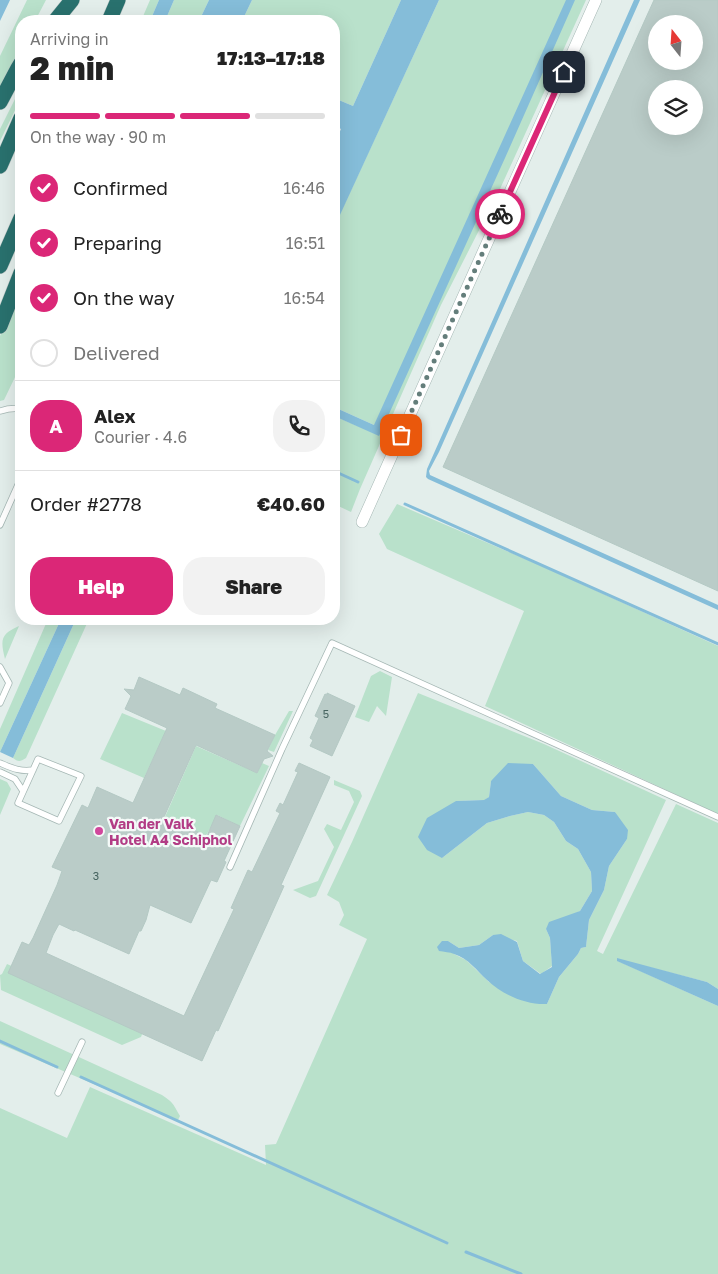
<!DOCTYPE html>
<html lang="en">
<head>
<meta charset="utf-8">
<style>
  :root { --surface:#fff; --page:#f2f2f2; --text:#222; --muted:#767676; --line:#e0e0e0; --accent:#db2777 }
  body { margin:0; font-family:"Golos Text",sans-serif; background:var(--page); color:var(--text); height:100vh; display:flex; flex-direction:column; font-size:19px; white-space:nowrap }
  * { box-sizing:border-box; margin:0 }
  p { font-size:16px; color:var(--muted) }
  .icon { flex:none; width:28px; height:28px; fill:none; stroke:currentColor; stroke-width:2; stroke-linecap:round; stroke-linejoin:round }
  .map { position:relative; flex:1; overflow:hidden }
  .details { position:absolute; left:15px; top:15px; width:325px; height:610px; display:flex; flex-direction:column; background:var(--surface); border-radius:20px; box-shadow:0 5px 20px #0002 }
  .details>* { flex:none }
  .needle { width:32px; rotate:343deg }
  .fabs { position:absolute; left:648px; top:15px; display:grid; gap:10px }
  .fabs a { display:grid; place-items:center; width:55px; height:55px; border-radius:50%; background:var(--surface); box-shadow:0 5px 20px #0002; font-size:25px }
  .pin { position:absolute; display:grid; place-items:center; width:42px; height:42px; color:#fff; margin:-21px; border-radius:10px; box-shadow:0 2px 8px #0006 }
  .courier { position:absolute; display:grid; place-items:center; width:50px; height:50px; margin:-25px; border:4px solid #db2777; border-radius:50%; background:#fff; color:#222; box-shadow:0 1px 6px #0007 }
  .head em { font-style:normal; font-weight:800 }
  .head div { display:flex; flex-direction:column-reverse }
  .head { display:flex; align-items:center; justify-content:space-between; height:85px; padding:0 15px }
  h1 { font-size:32px; font-weight:800; line-height:38px }
  .bar { display:grid; grid-template-columns:repeat(4,1fr); gap:8px 5px; align-content:center; height:60px; padding:0 15px }
  .bar i { height:6px; border-radius:4px; background:var(--line) }
  .bar .on { background:var(--accent) }
  .bar p { grid-column:span 4 }
  .line { display:flex; align-items:center; gap:12px; padding:0 15px; border-top:1px solid var(--line) }
  .line div { flex:1 }
  .round { display:grid; place-items:center; flex:none; width:52px; height:52px; border-radius:20px; background:var(--page) }
  ol { padding:0 15px; list-style:none }
  li { display:flex; align-items:center; gap:15px; height:55px }
  li p { margin-inline-start:auto }
  li .icon { padding:5px; border-radius:50%; background:var(--accent); color:#fff; stroke-width:4 }
  li:last-child { color:var(--muted) }
  li i { width:28px; height:28px; border:2px solid var(--line); border-radius:50% }
  .action { display:flex; gap:10px; margin-top:auto; padding:10px 15px }
  .action a { flex:1; height:58px; border-radius:20px; background:var(--accent); color:#fff; font-size:20px; font-weight:800; line-height:58px; text-align:center }
  .action a+a { background:var(--page); color:var(--text) }
  .map>svg:first-child { display:block }
  .green { fill:#b9e1cb; fill-rule:evenodd }
  .water { fill:#85bdd9 }
  .lines { fill:none; stroke-linecap:round; stroke-linejoin:round }
  .stream { stroke:#85bdd9; stroke-width:3 }
  .building { fill:#baccc8; stroke:#b4c9c4; fill-rule:evenodd }
  .service-casing { stroke:#a5b7b4; stroke-width:7 }
  .minor-casing { stroke:#a5b7b4; stroke-width:12 }
  .motorway-casing { stroke:#c1cac9; stroke-width:16 }
  .service { stroke:#fff; stroke-width:5.5 }
  .minor { stroke:#fff; stroke-width:11 }
  .motorway { stroke:#29716e; stroke-width:15 }
  .done { stroke:#647e7b; stroke-width:5; stroke-dasharray:0 9 }
  .route { stroke:#db2777; stroke-width:6 }
  .hotel-dot { fill:#d1479c; stroke:#f4faf8; stroke-width:2 }
  .labels { text-anchor:middle; dominant-baseline:central; stroke-width:4.5; stroke-linejoin:round; paint-order:stroke }
  .number-label { font-size:11px; fill:#466460 }
  .hotel-label { font-size:14px; font-weight:bold; fill:#b23c85; stroke:#f4faf8; text-anchor:start }
</style>
</head>
<body>
<div class="map">
<svg width="718" height="1274" viewBox="0 0 718 1274">
  <rect width="100%" height="100%" fill="#e3eeeb"/>
  <!-- green -->
  <path class="green" d="M27 0H46L35 21H21V47L0 89V56Z
    M150 0H159L150 21H141Z
    M174 0H209L199 21H165Z
    M252 0H401L353 106 334 98V21H242Z
    M439 0H586L500 189 441 305 360 489 351 512 334 504V416L379 435 374 425 334 407V227Z
    M21 87V98L0 141V129Z
    M21 288V308L16 322V328L21 342V372L17 373 4 400 0 401V336Z
    M397 504 544 567 718 646V814L485 706 524 611 387 549 379 534Z
    M48 619H61L0 752V729Z
    M76 619H89L26 758C20 762 18 762 13 758Z
    M19 626 5 659C0 639 1 634 19 626Z
    M380 671 392 677 386 716 377 706 369 722 355 717 371 676Z
    M418 693 544 744 666 800 597 951 603 954 676 804 718 823V989L707 982 617 959 618 961 718 1006V1274H0V1108L67 1138 90 1087 266 1165 265 1145 276 1144 367 939 339 925 344 915 339 902 327 895 352 842ZM533 764 561 796 592 810 615 812 627 839 609 866 604 890 589 920 586 947 581 948 578 954 559 977 547 1004 489 982 466 960 454 954 448 941 459 948 479 945 493 935 517 941 523 961 541 974 552 966 550 938 546 929 580 911 592 891 591 872 578 849 566 841 554 822 544 815 528 812 510 816 487 823 442 858 456 801 485 800 489 797 491 781Z
    M289 711H293L274 752 268 750 275 735Z
    M122 713 166 731 144 778 100 759Z
    M196 746 257 773 262 763 269 766 240 826 217 815 206 836 165 817Z
    M0 779 7 782 11 789 0 815Z
    M334 780 360 791 362 796 316 896 310 898 293 890 318 881 334 847 324 829 327 824 341 830 354 802 349 791 334 785Z
    M7 964 46 981 144 1029 141 1037 122 1045 1 990 0 975 2 974Z
    M0 1021 162 1095C174 1103 173 1104 180 1116L178 1120 0 1044Z"/>
  <!-- water -->
  <path class="water" d="M0 0H10L0 21Z
    M159 0H174L165 21H150Z
    M209 0H252L242 21H199Z
    M401 0H439L334 228V145L341 129 334 125V98L353 106Z
    M566 0H575L505 158 379 436 334 416V407L374 425Z
    M634 0H640L439 452 429 471 430 475 718 605V610L428 479 426 477 427 469Z
    M21 308V342C14 328 16 322 21 308Z
    M61 619H76L13 758 0 752Z
    M508 763 533 764 561 796 592 810 615 812 628 830 627 839 609 866 604 890 589 920 586 947 581 948 578 954 559 977 547 1004C526 1005 503 995 487 980 477 971 468 958 454 954 450 952 444 952 439 951L437 947 442 941H448L459 948 479 945 493 935 501 934 517 942 523 961 540 974 552 967 550 938 546 929 549 922 580 911 592 891 591 872 578 849 566 841 554 822 544 815 528 812 510 816 487 823 442 858 427 850 418 837 427 818 456 801 484 800 489 797 491 781Z
    M617 958 707 982 718 989V1006L617 961Z"/>
  <g class="lines">
    <!-- stream -->
    <path class="stream" d="M334 471 358 482
      M405 504 718 644
      M0 1041 57 1067
      M81 1077 447 1243
      M466 1252 521 1274"/>
  </g>
  <!-- building -->
  <path class="building" d="M654 0H718V591L443 467ZM656 24H694V61H656ZM656 89H694V126H656Z
    M139 677 180 695 183 688 217 704 215 708 275 735 267 751 273 756 264 759 257 773 196 745 164 817 207 836 216 815 240 826 224 861 226 862 217 882 211 880 191 923 150 905 146 920 141 931H139L129 954 75 930 74 931 59 924 53 935 46 953 184 1016 234 909 231 908 248 870 252 872 280 813 276 811 280 803 283 805 298 772 295 771 299 763 330 777 281 885 284 886 267 924 218 1031 216 1030 202 1061 8 973 22 942 29 945 33 938 57 885 62 871 52 867 82 805 88 808 97 787 133 803 167 728 125 709 131 696 124 689 134 690Z
    M327 693 355 706 332 756 310 746 313 740 310 738 319 718 315 716 325 694 327 695Z"/>
  <g class="lines">
    <!-- service casing -->
    <g class="service-casing">
      <path id="service" d="M0 411 8 409 21 408
        M0 525 21 478
        M0 667 9 683 0 703
        M38 759 81 776 59 821 18 803Z
        M0 763C12 768 20 772 33 770
        M0 772 15 779 23 791
        M230 867 282 749 332 643 718 817
        M58 1093 82 1042"/>
    </g>
    <!-- minor casing -->
    <g class="minor-casing">
      <path id="minor" d="M362 522 596 0"/>
    </g>
    <!-- motorway casing -->
    <g class="motorway-casing">
      <path id="motorway" d="M55 21 72 0
        M109 21 118 0
        M0 102 18 68 21 63
        M0 166 21 118
        M0 266 21 218
        M0 326 21 273"/>
    </g>
    <!-- service -->
    <use href="#service" class="service"/>
    <!-- minor -->
    <use href="#minor" class="minor"/>
    <!-- motorway -->
    <use href="#motorway" class="motorway"/>
  </g>
  <g class="lines">
    <!-- done -->
    <path class="done" d="M401 435 500 214"/>
    <!-- route -->
    <path class="route" d="M500 214 564 72"/>
  </g>
  <!-- markers -->
  <circle class="hotel-dot" cx="99" cy="831" r="5"/>
  <g class="labels">
    <!-- number labels -->
    <g class="number-label">
      <text x="326" y="713">5</text>
      <text x="96" y="875">3</text>
    </g>
    <!-- hotel labels -->
    <g class="hotel-label">
      <text x="109" y="823">Van der Valk<tspan x="109" dy="16">Hotel A4 Schiphol</tspan></text>
    </g>
  </g>
</svg>
<div class="fabs">
<a><svg class="needle" viewBox="-14 -14 28 28"><path d="M0-13l5 13h-10z" fill="#e53935"/><path d="M0 13l5-13h-10z" fill="#767676"/></svg></a>
<a><svg class="icon" aria-label="layers" viewBox="0 0 24 24"><path d="M12 4l9 5-9 5-9-5zM3 14l9 5 9-5"/></svg></a>
</div>
<div class="pin" style="left:401px;top:435px;background:#ea580c"><svg class="icon" aria-label="bag" viewBox="0 0 24 24"><path d="M5 8h14l-1 12H6zM9 8a3 3 0 0 1 6 0"/></svg></div>
<div class="pin" style="left:564px;top:72px;background:#1f2937"><svg class="icon" aria-label="home" viewBox="0 0 24 24"><path d="M3 11l9-7 9 7M6 9v11h12V9"/></svg></div>
<div class="courier" style="left:500px;top:214px"><svg class="icon" aria-label="bike" viewBox="0 0 24 24"><circle cx="6" cy="16" r="4"/><circle cx="18" cy="16" r="4"/><path d="M6 16l4-8h5l3 8M10 8l3 8H6M13 5h3"/></svg></div>
<section class="details">
<div class="head"><div><h1>2 min</h1><p>Arriving in</p></div><em>17:13–17:18</em></div>
<div class="bar"><i class="on"></i><i class="on"></i><i class="on"></i><i></i><p>On the way · 90 m</p></div>
<ol>
<li><svg class="icon" aria-label="check" viewBox="0 0 24 24"><path d="M5 12l5 5 9-10"/></svg>Confirmed<p>16:46</p></li>
<li><svg class="icon" aria-label="check" viewBox="0 0 24 24"><path d="M5 12l5 5 9-10"/></svg>Preparing<p>16:51</p></li>
<li><svg class="icon" aria-label="check" viewBox="0 0 24 24"><path d="M5 12l5 5 9-10"/></svg>On the way<p>16:54</p></li>
<li><i></i>Delivered</li>
</ol>
<div class="line" style="height:90px"><b class="round" style="background:var(--accent);color:#fff">A</b><div><b>Alex</b><p>Courier · 4.6</p></div><a class="round"><svg class="icon" aria-label="phone" viewBox="0 0 24 24"><path d="M5 4h4l2 5-3 2q2 4 5 5l2-3 5 2v4C11 20 4 13 5 4z"/></svg></a></div>
<div class="line" style="height:65px"><div>Order #2778</div><b>€40.60</b></div>
<div class="action"><a>Help</a><a>Share</a></div>
</section>
</div>
</body>
</html>
